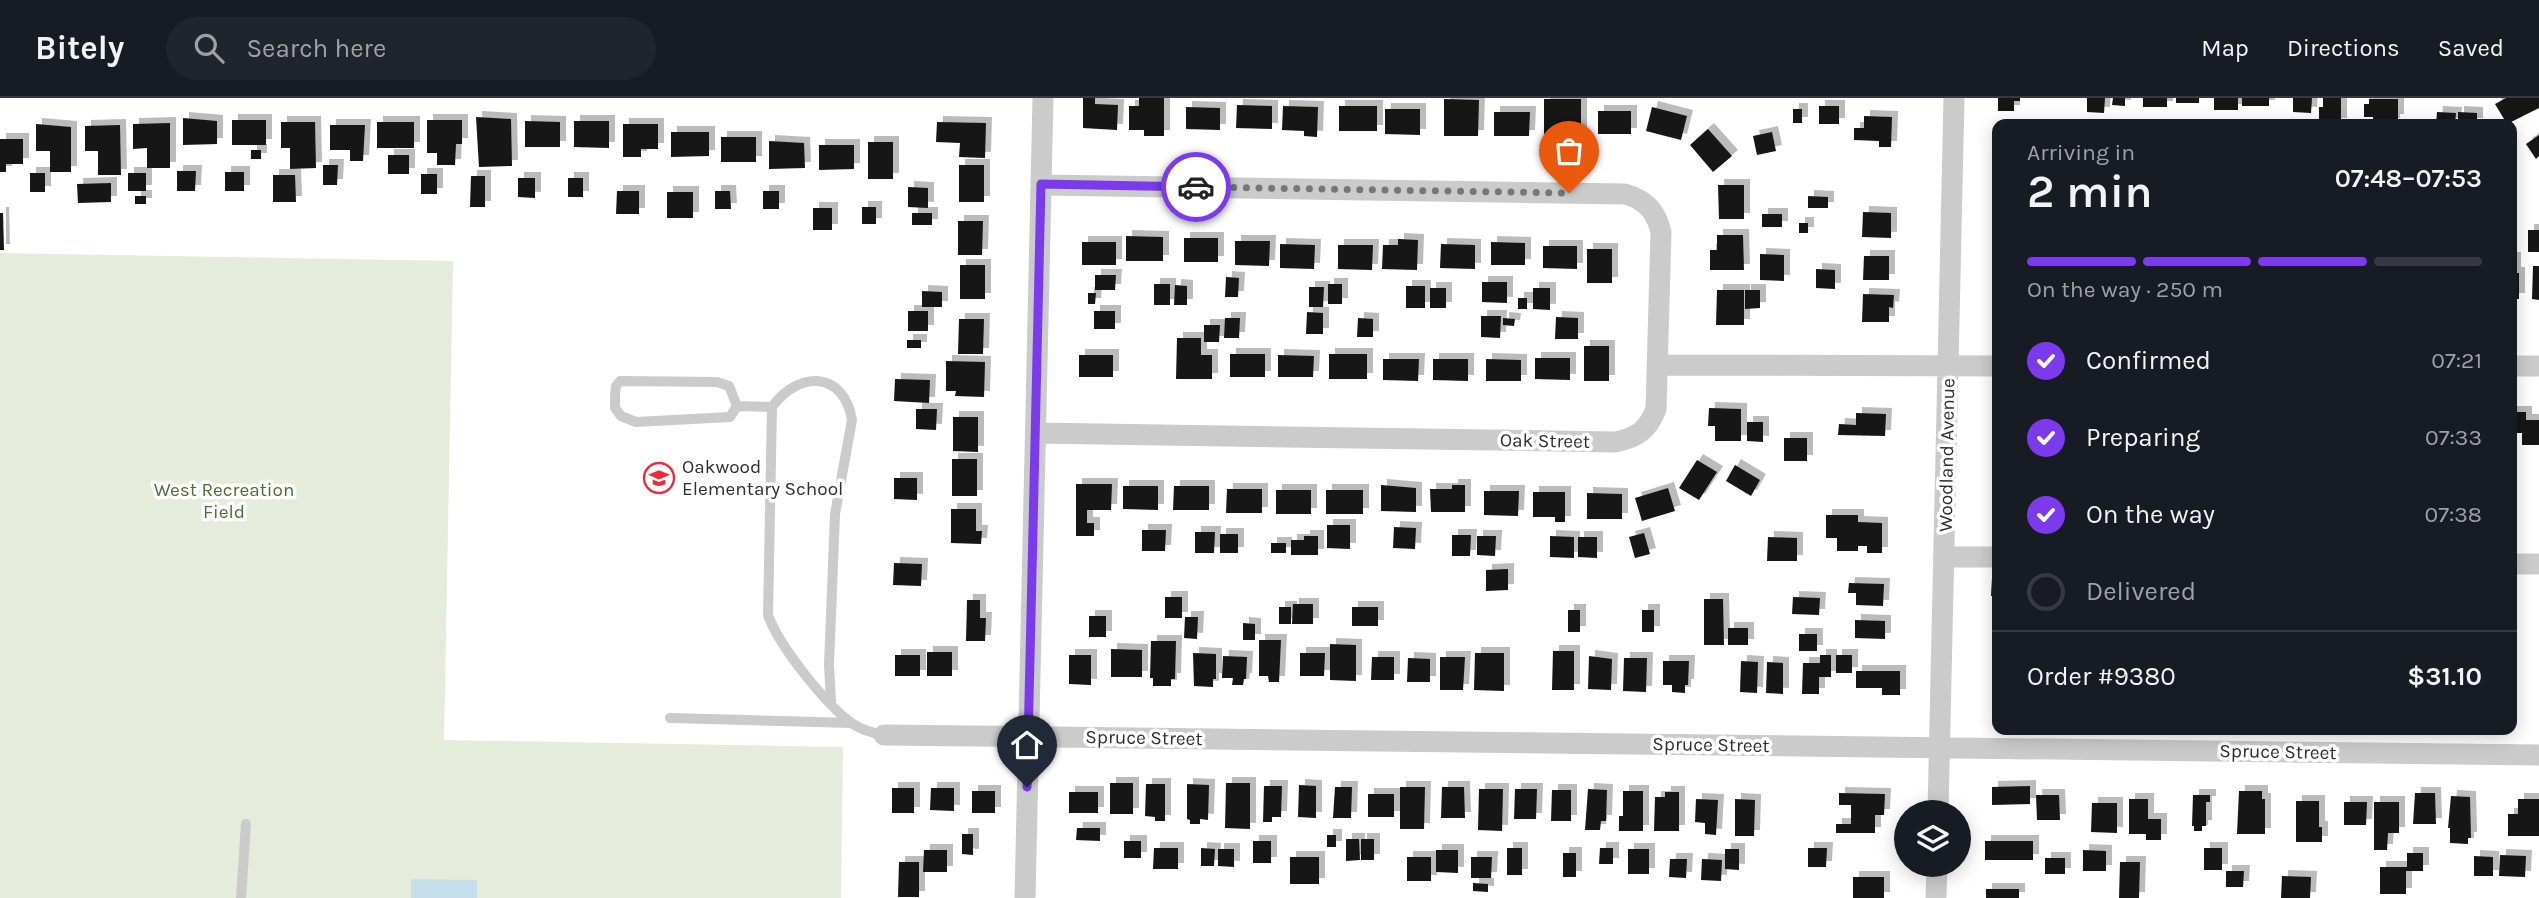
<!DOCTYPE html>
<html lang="en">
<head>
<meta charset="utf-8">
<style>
  :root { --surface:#171b24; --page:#20242c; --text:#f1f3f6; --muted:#9ea1a6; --line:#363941; --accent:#7c3aed }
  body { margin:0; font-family:Karla,sans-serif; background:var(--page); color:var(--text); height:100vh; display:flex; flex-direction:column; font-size:26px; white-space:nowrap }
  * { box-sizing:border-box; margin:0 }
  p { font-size:23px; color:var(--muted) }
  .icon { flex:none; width:38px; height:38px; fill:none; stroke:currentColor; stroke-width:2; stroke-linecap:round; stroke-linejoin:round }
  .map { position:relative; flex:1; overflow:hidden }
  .side { position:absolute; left:1992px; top:21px; width:525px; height:616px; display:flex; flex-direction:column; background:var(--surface); border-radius:14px; box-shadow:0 4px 18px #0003 }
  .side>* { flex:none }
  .fabs { position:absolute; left:1894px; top:702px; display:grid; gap:14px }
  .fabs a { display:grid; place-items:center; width:77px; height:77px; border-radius:50%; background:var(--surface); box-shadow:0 4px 18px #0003; font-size:35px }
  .pin { position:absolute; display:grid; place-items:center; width:60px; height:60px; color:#fff; margin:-72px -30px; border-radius:50% 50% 50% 0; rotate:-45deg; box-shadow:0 0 7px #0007 }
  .pin .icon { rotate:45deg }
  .courier { position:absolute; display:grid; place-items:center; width:70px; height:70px; margin:-35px; border:5px solid #7c3aed; border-radius:50%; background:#fff; color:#222; box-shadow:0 2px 9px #0007 }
  .head em { font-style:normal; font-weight:600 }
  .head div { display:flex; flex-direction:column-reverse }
  .head { display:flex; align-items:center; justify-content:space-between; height:119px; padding:0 35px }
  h1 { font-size:46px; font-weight:600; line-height:52px }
  .bar { display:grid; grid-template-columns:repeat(4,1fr); gap:10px 7px; align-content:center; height:84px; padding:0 35px }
  .bar i { height:9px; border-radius:5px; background:var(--line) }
  .bar .active { background:var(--accent) }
  .bar p { grid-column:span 4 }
  .line { display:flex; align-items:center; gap:18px; padding:0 35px; border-top:2px solid var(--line) }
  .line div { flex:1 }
  ol { padding:0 35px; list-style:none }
  li { display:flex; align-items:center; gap:21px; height:77px }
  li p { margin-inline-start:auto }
  li .icon { padding:7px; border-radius:50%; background:var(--accent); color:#fff; stroke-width:4 }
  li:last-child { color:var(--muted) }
  li i { width:38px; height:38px; border:4px solid var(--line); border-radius:50% }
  header { display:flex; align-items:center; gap:42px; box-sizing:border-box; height:98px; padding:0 35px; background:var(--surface); border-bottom:2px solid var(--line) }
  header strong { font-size:33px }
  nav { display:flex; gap:38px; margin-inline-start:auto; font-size:24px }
  .search { width:490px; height:63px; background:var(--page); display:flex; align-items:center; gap:18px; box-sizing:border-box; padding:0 24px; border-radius:38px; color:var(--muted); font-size:26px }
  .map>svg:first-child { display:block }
  .green { fill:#e5ecdc }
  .water { fill:#c7dfed }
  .building { fill:#151515; filter:url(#shadow) }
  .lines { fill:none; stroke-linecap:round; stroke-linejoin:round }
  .lane { stroke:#cbcbcb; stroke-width:10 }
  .street { stroke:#cbcbcb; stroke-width:21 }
  .done { stroke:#777; stroke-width:7; stroke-dasharray:0 12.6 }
  .route { stroke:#7c3aed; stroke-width:9 }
  .labels { text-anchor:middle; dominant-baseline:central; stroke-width:7; stroke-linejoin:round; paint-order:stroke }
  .street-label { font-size:19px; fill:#2e2e2e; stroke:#fff }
  .poi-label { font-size:19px; fill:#2e2e2e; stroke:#fff; text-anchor:start }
  .park-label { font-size:19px; fill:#526b3a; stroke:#fff }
</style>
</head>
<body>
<header>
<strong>Bitely</strong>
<div class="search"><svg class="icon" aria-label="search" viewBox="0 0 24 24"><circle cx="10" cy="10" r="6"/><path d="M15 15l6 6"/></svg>Search here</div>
<nav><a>Map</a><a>Directions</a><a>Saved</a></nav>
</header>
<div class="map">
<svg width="2539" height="800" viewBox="0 0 2539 800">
  <defs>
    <filter id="shadow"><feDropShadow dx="6" dy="-6" stdDeviation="0" flood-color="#0004"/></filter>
  </defs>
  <rect width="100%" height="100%" fill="#fff"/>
  <!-- green -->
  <path class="green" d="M0 155 453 163 444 642 843 649 841 800H0Z"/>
  <!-- water -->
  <path class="water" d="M411 781 477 782V800H411Z"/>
  <!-- building -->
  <path class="building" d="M1083 0H1095V6L1118 7 1117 32 1083 30Z
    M1139 0H1164V38H1144V32H1129V8H1139Z
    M1998 0H2020V3H2014V13H1998Z
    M2087 0H2105L2104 15 2087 14Z
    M2113 0H2125V8L2112 7Z
    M2143 0H2167V9H2143Z
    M2176 0H2199V5H2176Z
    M2214 0H2238V12H2214Z
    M2242 0H2269V8H2242Z
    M2293 0H2312L2311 15 2293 14Z
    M2323 0H2341V26H2323V22H2319V9H2323Z
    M2506 0H2539V10L2507 26 2495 6Z
    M1444 1 1479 2 1478 38H1444Z
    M1544 1H1581V36H1567V43L1547 42 1548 36H1544Z
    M2369 1H2398V22H2394V26H2373V19H2364V6H2369Z
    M1237 7 1272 8V31L1236 30Z
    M1283 8 1318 9 1317 39 1304 38V33L1282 32Z
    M1339 8H1377V33H1339Z
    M1819 8H1839V26H1819Z
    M1186 9 1220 10V32L1186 31Z
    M1652 9 1687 18 1681 42 1646 33Z
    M1385 11H1420V37L1385 36Z
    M1793 11H1802V25H1793Z
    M1598 13H1631V36H1598Z
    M1494 14H1530L1529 38H1494Z
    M2437 14 2456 15 2455 26H2436Z
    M2458 14 2477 15V26H2458Z
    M1864 18 1892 19 1891 49H1879V43L1854 42V30H1864Z
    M476 19 511 21 512 68 479 69Z
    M183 20 217 23V46L183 47Z
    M232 22H266V47H232Z
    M427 22H462V46H456L455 67H437V55H427Z
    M525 23 560 24V49H525Z
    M574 23H609V50L574 49Z
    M281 24H315L316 70 290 71V50H281Z
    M377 24H414V50H377Z
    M937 24 986 25 985 60 959 59 960 45 936 44Z
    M170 25V70H147V50L133 51V26Z
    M36 26 71 29V74H50V53H36Z
    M623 26H658V51H641V59H623Z
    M120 27 121 77H98V53H85V28Z
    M330 27H365L363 63H350V52H330Z
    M1708 31 1732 58 1713 74 1690 47Z
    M671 34H709V58L671 59Z
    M1772 34 1776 53 1757 57 1753 38Z
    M2539 37V58L2536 61 2526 46Z
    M721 39H756V64H721Z
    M0 41H23V66H6V74H0Z
    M769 43 804 45 805 70 769 71Z
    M868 44H893V81H868Z
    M819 47H854V71L819 72Z
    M251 52H261V61H251Z
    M388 57H409V76H388Z
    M323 67H338L337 87H323Z
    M959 67H984V104H959Z
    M177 73H196L195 93H177Z
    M225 74H244V93H225Z
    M30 75H45V94H30Z
    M128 75H146V93H128Z
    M421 76H437V96H421Z
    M273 77H295L296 104H273Z
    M471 78H485V109H470Z
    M518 80H535V100L518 99Z
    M568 80H583V99H568Z
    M111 85V104L78 105 77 86Z
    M1718 87H1744V121H1719Z
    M908 89 928 90V110L908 109Z
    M617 93H639V116H616Z
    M715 93H730L731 111H715Z
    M763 93H779V111H763Z
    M667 94H693V120H667Z
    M135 98H146V106H135Z
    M1808 98 1828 99V110H1808Z
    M862 109H876V126H862Z
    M813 110H832V132H813Z
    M1863 114 1891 115V140L1862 139Z
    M0 115H3L4 152H0Z
    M912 115H932V127H912Z
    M1762 116H1782V129H1762Z
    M958 123H983L982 157H958Z
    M1799 125H1808V135H1799Z
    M2528 132H2539V154H2528Z
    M1717 137H1743L1744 172H1710V152H1717Z
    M1126 138 1163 139V163H1126Z
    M1184 140H1218V164H1184Z
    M1398 141 1418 142 1417 172 1382 171 1383 147H1398Z
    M1235 143H1270L1269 168 1235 167Z
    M1082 144H1116V167H1082Z
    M1491 144 1525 145V167H1491Z
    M1280 146 1315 147 1314 171 1280 170Z
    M1441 146 1475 147V171L1440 170Z
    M1338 147H1373L1372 172 1338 171Z
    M1543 148H1577V171L1543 170Z
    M1587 151H1612V185H1587Z
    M1760 156 1784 157V183L1760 182Z
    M1864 158H1889V182H1863Z
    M2511 160H2515V175H2519V201H2511Z
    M960 167H985V201H960Z
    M2533 168H2539V202L2532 201Z
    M1816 171 1835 172V191L1816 190Z
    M1095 177H1116L1115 192H1095Z
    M1226 179 1239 180 1238 199H1225Z
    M1482 184H1507V205L1482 204Z
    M1154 186H1170V207H1154Z
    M1328 186H1342V206H1328Z
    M1175 187 1187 188V207H1174Z
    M1406 188H1425V210H1406Z
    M1309 189H1324L1323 209H1309Z
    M1430 190H1446V210H1430Z
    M1533 190H1550V212L1533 211Z
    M1717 192H1744V227H1716Z
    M1745 192H1760V210L1745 211Z
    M922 193 942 194V209H922Z
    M1088 195H1096L1095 206H1088Z
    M1863 196 1894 197 1893 210 1889 209V224H1862Z
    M1518 200H1527V211H1518Z
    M908 213H928V233H908Z
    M1094 213H1115V231H1094Z
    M1307 214 1323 215V236H1306Z
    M1481 218H1501L1500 240 1481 239Z
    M1556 219 1578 220V241H1555Z
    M1225 220H1240L1239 240H1224Z
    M1358 220 1373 221V239H1357Z
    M1503 220 1515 221 1514 228 1503 227Z
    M959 221H984L983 256H958Z
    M1204 227H1220L1219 244H1204Z
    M1177 240H1201V257H1212V281H1176Z
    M907 242H921V250H907Z
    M1584 248H1609V283H1584Z
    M1230 256H1265V279H1230Z
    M1329 256H1367V281H1329Z
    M1079 257H1113V279H1079Z
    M1278 257 1314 258 1313 279H1278Z
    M1535 260H1570V282L1535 281Z
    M1383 261H1419L1418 283 1383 282Z
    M1433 261H1468V283L1433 282Z
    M1486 261 1521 262V283H1486Z
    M946 263 985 264 984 299 955 298 956 293H946Z
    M895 281 930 282 929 305 894 303Z
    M1709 310 1741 311V343H1715V328H1708Z
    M916 311H937L936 332 916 331Z
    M2511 314H2526V322H2539V347H2522V335H2511Z
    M1856 315 1886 316 1885 338 1838 337 1839 326 1856 327Z
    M953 319H978V354L953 353Z
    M1747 324H1763V344L1747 343Z
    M1784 340H1807V363H1784Z
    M952 361H977V398H952Z
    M1697 362 1717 374 1699 402 1679 390Z
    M1735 367 1760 382 1751 398 1726 383Z
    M894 380H917V402L894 401Z
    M1076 386H1112L1111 412H1087V425H1094V438H1076Z
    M1381 387 1416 390V414L1381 413Z
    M1452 387H1465V414H1431L1430 391H1452Z
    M1123 388H1158V412L1123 411Z
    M1174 388H1209V412H1173Z
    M1668 390 1675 413 1642 423 1635 400Z
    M1227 391H1262V415H1226Z
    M1276 392H1311V416H1276Z
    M1326 392H1363V416H1326Z
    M1484 393H1519L1518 418 1484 417Z
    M1533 394H1565V424H1555V419H1533Z
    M1587 395 1622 396V421H1587Z
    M951 411H976V433H982L981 446 951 445Z
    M1826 417H1858V424L1882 425V455H1867V448H1858V453H1837V440H1826Z
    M1327 427H1350V451L1327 450Z
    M1394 429 1416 430 1415 451 1393 450Z
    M1142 432H1166L1165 453H1142Z
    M1195 434H1215L1214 455H1195Z
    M1644 435 1650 456 1635 460 1629 439Z
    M1220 436H1238V455H1220Z
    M1452 437H1471L1470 458H1452Z
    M1304 438H1318V457H1291V442H1304Z
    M1477 438H1496L1495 458 1477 457Z
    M1550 438 1574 439V460L1550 459Z
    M1578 439H1597V460L1578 459Z
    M1768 439 1797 440V463H1767Z
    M1271 445H1286V455H1271Z
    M894 465 922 466 921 488 893 487Z
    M1508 471V492L1486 493V472Z
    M1992 480H1997V498H1991Z
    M1849 485 1884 486 1883 508 1856 507V495H1848Z
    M1165 499H1182V520H1165Z
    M1793 499 1820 500 1819 517 1792 516Z
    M1704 501H1723L1724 547H1704Z
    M967 502H980V520H986L985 543H966Z
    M1293 506H1313V526H1292Z
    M1279 509H1291V526H1279Z
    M1352 509H1378V528H1352Z
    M1568 512H1580V534H1568Z
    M1642 512H1654V534H1642Z
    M1089 518H1106V539H1089Z
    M1185 519H1198L1197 541 1184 540Z
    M1855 522 1885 523V541L1855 540Z
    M1243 525 1255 526V542H1243Z
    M1728 530H1748V547H1728Z
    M1799 536H1817V553H1799Z
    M1259 542H1281L1279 584H1269L1268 578H1259Z
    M1151 543H1176L1175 581H1171V588H1153V580H1150Z
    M1330 546 1356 547V583L1330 582Z
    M1111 551 1142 552V579H1111Z
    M1553 553H1574V592H1552Z
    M927 554H952V578H927Z
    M1193 555 1216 556V581H1213V589L1194 588Z
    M1300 555H1325L1324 578H1300Z
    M1475 555H1504V593L1474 592Z
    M895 557H920V578H895Z
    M1069 557H1091V587L1069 586Z
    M1820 557H1831V579H1819V596H1802L1803 565H1820Z
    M1836 557H1852V575H1836Z
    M1223 558 1247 559 1246 581H1244L1243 587H1232L1233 580H1222Z
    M1589 558 1612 561 1611 592 1588 591Z
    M1372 559H1394V582H1371Z
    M1440 559H1465L1463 592H1440Z
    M1408 560 1430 561V584H1407Z
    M1624 560H1647L1646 594 1623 593Z
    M1663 563H1689L1688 587H1685V595L1672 594V587H1663Z
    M1741 563 1758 564 1757 595 1740 594Z
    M1767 564 1783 565V596L1766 595Z
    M1856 573H1900V597H1882V590H1856Z
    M1993 580H1997V602H1993Z
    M1110 685H1133V716H1110Z
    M1226 685H1250V731L1225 730Z
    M1146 686H1165V723H1155V719L1145 718Z
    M1187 686 1209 687 1208 722 1200 721V726H1190V722L1187 721Z
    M1299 687 1316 688V720L1298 719Z
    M1264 688H1282L1281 719H1272V724H1263Z
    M2030 688V706L1992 707V689Z
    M1335 689H1352L1351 720H1333Z
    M1400 689H1425L1424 731H1400Z
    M1442 689H1464L1465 720H1441Z
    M892 690H914V715H892Z
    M931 690H954V713L930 712Z
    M1479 691H1503L1502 733 1478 732Z
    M1515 691H1537L1536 721H1514Z
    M1588 691 1607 692 1606 723H1601L1600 732H1585Z
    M1552 692H1571V723H1551Z
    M972 693H995V715H972Z
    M1623 693H1643V733H1619V718H1623Z
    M2239 693H2262V701H2265V736H2237Z
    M1069 694H1098V715H1069Z
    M1665 694H1679V733H1654L1655 699H1665Z
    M1839 695 1885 696 1884 717H1875V735H1836V726H1851V707H1839Z
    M2415 695H2435L2436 726H2413Z
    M1368 696H1394V719H1368Z
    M2036 697H2059L2060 722H2037Z
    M2193 697H2210V704H2206V728H2202V733H2194V728H2192Z
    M2451 698 2470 699 2471 740H2468V746L2450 745V730H2448Z
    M1696 701 1718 702 1716 737 1705 736V725L1695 724Z
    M1735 701 1755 702 1754 738H1735Z
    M2129 701H2148V721H2161V742H2146V736H2129Z
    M2518 701H2539V738H2508V716H2518Z
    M2296 703H2319V729H2322V744H2296Z
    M2344 704H2367L2366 727H2344Z
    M2374 704H2399V735H2388L2387 752H2374Z
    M2092 705H2117V735L2091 734Z
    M1077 730H1100V743L1076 742Z
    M962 736H973V757L962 756Z
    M1327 737H1336V749H1327Z
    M1346 741H1359L1360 762 1346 763Z
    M1361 741H1374V762H1361Z
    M1124 743H1141V760H1124Z
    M1253 743H1271V765H1253Z
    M1985 743H2033V762H1985Z
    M1154 750H1178V771H1153Z
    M1201 750 1215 751 1214 768H1201Z
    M1507 750H1522V777H1507Z
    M1600 750H1613V766H1599Z
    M1808 750H1827L1826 769H1808Z
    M2204 750H2222V772H2204Z
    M1218 751H1234V769L1218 768Z
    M1628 751H1649V776H1628Z
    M1725 751H1739V772L1725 771Z
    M924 752H947V774H923Z
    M1436 752H1458V775L1436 774Z
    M2083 752 2106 753V773H2083Z
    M1563 755H1576V779H1563Z
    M2407 755H2423V773H2406V796H2380V769H2407Z
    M2500 757 2526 758 2525 779 2499 778Z
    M2474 758 2493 759V778H2474Z
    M1290 759H1319V786H1290Z
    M1407 759H1431V783H1407Z
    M1471 759H1492L1491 780H1471Z
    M2045 760H2065V776H2045Z
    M1670 761H1687L1686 780 1669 779Z
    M1702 761 1722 762 1721 783 1701 782Z
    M899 764H919V799H898Z
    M2120 764H2140L2139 800H2119Z
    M2226 773H2244L2243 789H2226Z
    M2282 778 2311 779 2310 800H2281Z
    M1853 779H1884V800H1853Z
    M1473 785 1488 786V794L1473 793Z
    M1986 791H2019V800H1986Z"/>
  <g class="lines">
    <!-- lane -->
    <path class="lane" d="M620 283 717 284 729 288 737 308 730 319 636 324 621 318 615 310V297L616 288Z
      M737 308 772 309
      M831 604 829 567 835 416 852 322C844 273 799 272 772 309L768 517C779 548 826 607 853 626 862 632 872 635 884 637
      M670 620 851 625
      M241 800 246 726"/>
    <!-- street -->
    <path class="street" d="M1657 267 1997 268
      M2511 268H2539
      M1036 335 1615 344C1637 340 1648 332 1656 311L1661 134C1656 113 1646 102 1625 96L1042 87
      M1945 459H1997
      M2511 466H2539
      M884 637 2539 657
      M1938 714 1954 0
      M1025 800 1043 0
      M1936 800 1937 766"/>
  </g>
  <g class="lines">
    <!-- done -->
    <path class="done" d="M1196 89 1569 95"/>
    <!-- route -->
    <path class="route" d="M1027 689 1041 86 1196 89"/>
  </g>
  <!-- icons -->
  <defs>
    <g id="school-ring" transform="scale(1.575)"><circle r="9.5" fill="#fff" stroke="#ea2b3c" stroke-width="1.5"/><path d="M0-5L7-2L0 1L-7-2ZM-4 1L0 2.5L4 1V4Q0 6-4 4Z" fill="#ea2b3c"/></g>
  </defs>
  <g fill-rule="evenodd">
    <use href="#school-ring" x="659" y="380"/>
  </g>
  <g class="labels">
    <!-- street labels -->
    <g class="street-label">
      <text transform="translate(1545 343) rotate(1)">Oak Street</text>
      <text transform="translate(1947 357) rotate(-89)">Woodland Avenue</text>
      <text transform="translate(1144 640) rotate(1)">Spruce Street</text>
      <text transform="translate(1711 647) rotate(1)">Spruce Street</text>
      <text transform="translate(2278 654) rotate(1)">Spruce Street</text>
    </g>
    <!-- poi labels -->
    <g class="poi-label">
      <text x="682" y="369">Oakwood<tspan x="682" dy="22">Elementary School</tspan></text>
    </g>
    <!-- park labels -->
    <g class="park-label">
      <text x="224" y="392">West Recreation<tspan x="224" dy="22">Field</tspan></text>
    </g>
  </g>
</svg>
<div class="fabs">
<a><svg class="icon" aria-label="layers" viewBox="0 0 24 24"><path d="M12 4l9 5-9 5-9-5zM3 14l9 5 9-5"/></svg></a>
</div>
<div class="pin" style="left:1569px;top:95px;background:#ea580c"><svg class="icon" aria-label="bag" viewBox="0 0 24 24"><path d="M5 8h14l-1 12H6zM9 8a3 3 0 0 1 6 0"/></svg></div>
<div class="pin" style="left:1027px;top:689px;background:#1f2937"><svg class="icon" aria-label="home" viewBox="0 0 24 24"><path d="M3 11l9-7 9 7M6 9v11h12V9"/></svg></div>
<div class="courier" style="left:1196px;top:89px"><svg class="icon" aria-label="car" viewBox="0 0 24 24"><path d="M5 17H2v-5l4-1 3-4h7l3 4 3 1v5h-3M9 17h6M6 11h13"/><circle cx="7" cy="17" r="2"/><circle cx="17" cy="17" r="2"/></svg></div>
<section class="side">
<div class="head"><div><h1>2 min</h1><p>Arriving in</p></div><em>07:48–07:53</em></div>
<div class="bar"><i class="active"></i><i class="active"></i><i class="active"></i><i></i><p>On the way · 250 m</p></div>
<ol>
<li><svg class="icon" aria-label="check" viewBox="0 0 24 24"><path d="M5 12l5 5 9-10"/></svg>Confirmed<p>07:21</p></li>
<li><svg class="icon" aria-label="check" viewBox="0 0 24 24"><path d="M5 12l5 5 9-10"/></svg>Preparing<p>07:33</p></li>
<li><svg class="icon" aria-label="check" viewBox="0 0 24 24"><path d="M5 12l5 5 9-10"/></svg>On the way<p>07:38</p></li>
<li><i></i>Delivered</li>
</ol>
<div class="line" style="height:91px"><div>Order #9380</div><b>$31.10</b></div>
</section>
</div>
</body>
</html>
